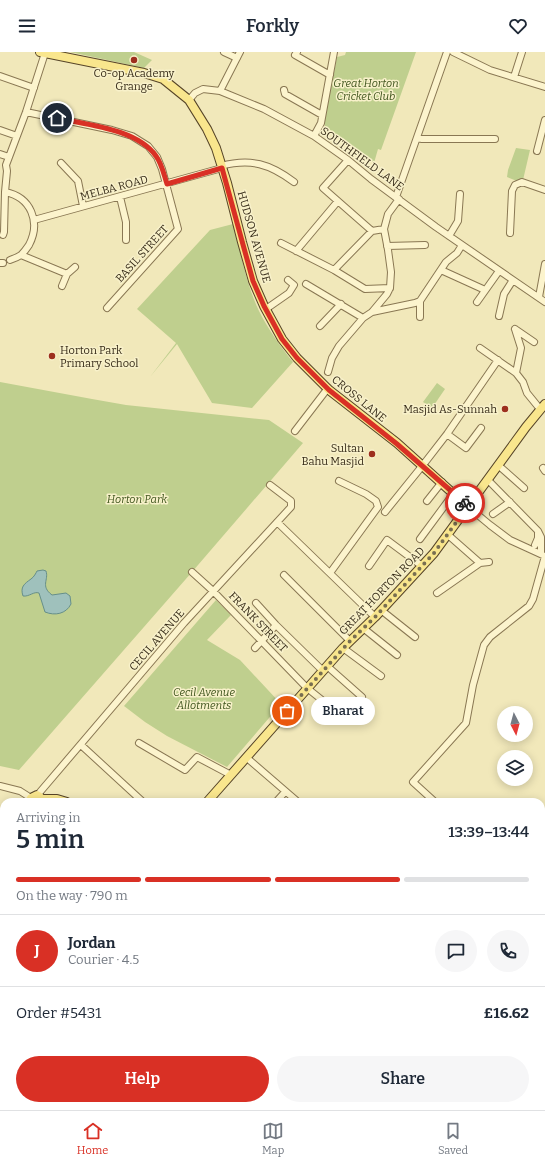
<!DOCTYPE html>
<html lang="en">
<head>
<meta charset="utf-8">
<style>
  :root { --surface:#fff; --page:#f6f6f7; --text:#1f2937; --muted:#747a83; --line:#e0e1e3; --accent:#d93025 }
  body { margin:0; font-family:Bitter,serif; background:var(--page); color:var(--text); height:100vh; display:flex; flex-direction:column; font-size:15px; white-space:nowrap }
  * { box-sizing:border-box; margin:0 }
  p { font-size:13px; color:var(--muted) }
  .icon { flex:none; width:22px; height:22px; fill:none; stroke:currentColor; stroke-width:2; stroke-linecap:round; stroke-linejoin:round }
  .map { position:relative; flex:1; overflow:hidden }
  .details { position:absolute; left:0px; top:746px; width:545px; height:312px; display:flex; flex-direction:column; background:var(--surface); border-radius:12px 12px 0 0; box-shadow:0 2px 10px #0003 }
  .details>* { flex:none }
  .needle { width:26px; rotate:174deg }
  .buttons { position:absolute; left:497px; top:654px; display:grid; gap:8px }
  .buttons a { display:grid; place-items:center; width:36px; height:36px; border-radius:50%; background:var(--surface); box-shadow:0 2px 10px #0003; font-size:20px }
  .pin { position:absolute; display:grid; place-items:center; width:34px; height:34px; color:#fff; margin:-17px; border:2px solid #fff; border-radius:50%; box-shadow:0 1px 4px #0007 }
  .courier { position:absolute; display:grid; place-items:center; width:40px; height:40px; margin:-20px; border:3px solid #d93025; border-radius:50%; background:#fff; color:#222; box-shadow:0 1px 5px #0007 }
  .bubble { position:absolute; height:28px; border-radius:14px; background:var(--surface); box-shadow:0 2px 10px #0003; font-size:13px; font-weight:600; line-height:28px; text-align:center }
  .summary em { font-style:normal; font-weight:600 }
  .summary div { display:flex; flex-direction:column-reverse }
  .summary { display:flex; align-items:center; justify-content:space-between; height:68px; padding:0 16px }
  h1 { font-size:26px; font-weight:600; line-height:30px }
  .bar { display:grid; grid-template-columns:repeat(4,1fr); gap:6px 4px; align-content:center; height:48px; padding:0 16px }
  .bar i { height:5px; border-radius:3px; background:var(--line) }
  .bar .active { background:var(--accent) }
  .bar p { grid-column:span 4 }
  .line { display:flex; align-items:center; gap:10px; padding:0 16px; border-top:1px solid var(--line) }
  .line div { flex:1 }
  .round { display:grid; place-items:center; flex:none; width:42px; height:42px; border-radius:21px; background:var(--page) }
  .primary-button { display:flex; gap:8px; margin-top:auto; padding:8px 16px }
  .primary-button a { flex:1; height:46px; border-radius:24px; background:var(--accent); color:#fff; font-size:16px; font-weight:600; line-height:46px; text-align:center }
  .primary-button a+a { background:var(--page); color:var(--text) }
  header { display:flex; justify-content:space-between; align-items:center; height:52px; padding:0 16px; background:var(--surface); font-size:18px; font-weight:600 }
  .tabs { display:flex; justify-content:space-around; align-items:center; height:56px; border-top:1px solid var(--line); background:var(--surface); font-size:11px; color:var(--muted) }
  .tabs a { display:grid; justify-items:center; gap:2px }
  .tabs .active { color:var(--accent) }
  .map>svg:first-child { display:block }
  .green { fill:#bfcf8e }
  .water { fill:#9fc1bc; stroke:#668f8a }
  .lines { fill:none; stroke-linecap:round; stroke-linejoin:round }
  .minor-casing { stroke:#897753; stroke-width:8 }
  .major-casing { stroke:#564428; stroke-width:10 }
  .minor { stroke:#fcf4cd; stroke-width:6 }
  .major { stroke:#f9e68d; stroke-width:8 }
  .done { stroke:#786e51; stroke-width:4; stroke-dasharray:0 7.2 }
  .route { stroke:#d93025; stroke-width:5 }
  .poi-dot { fill:#9d2f1e; stroke:#f8f1ca; stroke-width:1.5 }
  .labels { text-anchor:middle; dominant-baseline:central; stroke-width:3; stroke-linejoin:round; paint-order:stroke }
  .poi-label { font-size:11px; fill:#372c19; stroke:#f8f1ca; text-anchor:end }
  .park-label { font-size:11px; font-style:italic; fill:#40551e; stroke:#f8f1ca }
  .street-label { font-size:11px; fill:#372c19; stroke:#f8f1ca }
</style>
</head>
<body>
<header><svg class="icon" aria-label="menu" viewBox="0 0 24 24"><path d="M4 6h16M4 12h16M4 18h16"/></svg>Forkly<svg class="icon" aria-label="heart" viewBox="0 0 24 24"><path d="M12 20l-8-8c-3-5 5-10 8-4 3-6 11-1 8 4z"/></svg></header>
<div class="map">
<svg width="545" height="1058" viewBox="0 0 545 1058">
  <rect width="100%" height="100%" fill="#f1e8ba"/>
  <!-- green -->
  <path class="green" d="M70 0H134L152 8 144 16Z
    M346 0H416L381 98 378 97 374 111 325 74 324 71 337 5 345 3Z
    M516 96 530 98 523 128 517 129 507 125 508 118Z
    M233 172C241 201 246 232 259 259 268 277 280 294 293 310L252 356 212 351 177 292 150 325 176 291 137 257 210 178Z
    M0 330 92 347 126 353 269 368 303 391 192 520 19 718 0 714Z
    M437 331 445 337 432 356 423 350Z
    M216 548 231 563 207 588 240 608 281 652 227 715 167 684 145 670 124 654Z
    M541 930 545 935V994L541 998Z
    M4 974V1054H51L54 1058H0V977Z"/>
  <!-- water -->
  <path class="water" d="M43 518 46 519C49 528 40 534 52 543L66 541 70 544 71 552C66 562 55 564 45 560L39 541C34 539 29 545 23 544 20 535 24 532 31 527 34 525 36 521 37 519Z"/>
  <g class="lines">
    <!-- minor casing -->
    <g class="minor-casing">
      <path id="minor" d="M224 0 237 6
        M297 0 295 3 330 23
        M453 0 490 18 545 35
        M0 24 34 36
        M514 25 522 0
        M284 38 285 42 322 63
        M220 39 240 0
        M189 48 195 41 203 37 220 39 264 57 314 84 348 108 371 127 436 175 545 250
        M26 60 112 78 132 84 148 94 157 105 162 117 178 177 107 256
        M0 78 17 84
        M314 84 321 71 334 0
        M417 86 422 87H495
        M537 99 545 68
        M0 102 9 105
        M348 108 323 136 372 179
        M61 111 78 129 83 154
        M221 114C251 106 270 112 294 130
        M120 145 126 170V188
        M396 145 447 0
        M34 168 222 116
        M510 181 512 139 515 133 522 130 545 138
        M3 183 4 180 5 140
        M449 184 458 169 460 142
        M281 191 334 218 365 237 390 236
        M387 194 425 193
        M296 199 338 149
        M21 203 67 222 62 234
        M10 208C13 207 18 205 21 203 24 200 27 196 29 193 41 170 31 145 5 140L7 119 6 113 26 60 45 1
        M0 211H3
        M334 218 372 179 384 177
        M441 218 485 238
        M67 222 75 215
        M306 232 363 266
        M539 245 545 212
        M420 249V265
        M477 250 499 219
        M266 257 289 241 294 233 288 228
        M372 260 415 251 420 249 446 210 457 201 462 193
        M499 264 504 242 513 228
        M320 274 341 252
        M515 277 521 296 516 321 523 330 527 341 540 357
        M515 277 534 290
        M480 296 516 321
        M328 320 332 306 339 294 363 266 372 260 387 242 390 236 391 220 388 198 384 177 388 162 399 147
        M295 379 328 336
        M447 382 466 396 481 376
        M498 413 524 436
        M543 416 545 419
        M488 428 538 479 541 485V502
        M427 449 442 430
        M385 460 423 413 447 382 498 308
        M493 462 510 450
        M277 470 375 565
        M447 482 480 511 489 510
        M420 487 454 441
        M535 493 538 486V481
        M369 514 387 488 422 514
        M192 520 213 539 307 636 347 668
        M330 521 378 455 376 449 366 442 339 429
        M284 523 350 589
        M437 541 480 511
        M256 551 276 573 323 619
        M381 558 415 585
        M363 576 397 603
        M255 596 276 573
        M343 596 381 624
        M327 614 362 645
        M139 691 185 718 197 705 231 723
        M81 693 143 750
        M247 706 298 750
        M0 734 20 739 31 746
        M40 740 184 571 291 455V449L270 433
        M276 750 285 740
        M435 750 413 730 466 671 473 633 484 593 490 585 529 554 533 547 545 504 510 488 490 473 467 454
        M541 787 545 792
        M541 802 545 798
        M0 821 4 823
        M541 860 545 857
        M541 921 545 925
        M0 931 1 930
        M0 965 4 962
        M160 1054 164 1058
        M285 1054 291 1058
        M392 1054 396 1058
        M477 1054 481 1058
        M71 1058 75 1054
        M143 1058 147 1054
        M259 1058 264 1054
        M418 1058 423 1054
        M545 1058V1057"/>
    </g>
    <!-- major casing -->
    <g class="major-casing">
      <path id="major" d="M40 0 144 21 163 27 189 48 207 77 216 96 227 131 242 190 253 229 264 254 282 287 297 306 329 338 397 391 467 454
        M42 747H57L67 750
        M29 750 31 746 37 743 40 745 42 750
        M207 750 343 596 375 565 434 501 526 375 545 352
        M0 783 4 781
        M358 1054 361 1058"/>
    </g>
    <!-- minor -->
    <use href="#minor" class="minor"/>
    <!-- major -->
    <use href="#major" class="major"/>
  </g>
  <g class="lines">
    <!-- done -->
    <path class="done" d="M287 659 350 589 375 565 434 501 468 454 465 451"/>
    <!-- route -->
    <path class="route" d="M57 66C88 73 137 77 156 104 162 112 164 123 167 132L222 116 253 229 264 254 282 287 297 306 329 338 397 392 465 451"/>
  </g>
  <!-- markers -->
  <g class="poi-dot">
    <circle cx="134" cy="8" r="4"/>
    <circle cx="52" cy="304" r="4"/>
    <circle cx="505" cy="357" r="4"/>
    <circle cx="372" cy="402" r="4"/>
  </g>
  <g class="labels">
    <!-- poi labels -->
    <g class="poi-label">
      <text x="134" y="21" text-anchor="middle">Co-op Academy<tspan x="134" dy="13">Grange</tspan></text>
      <text x="60" y="298" text-anchor="start">Horton Park<tspan x="60" dy="13">Primary School</tspan></text>
      <text x="497" y="357">Masjid As-Sunnah</text>
      <text x="364" y="396">Sultan<tspan x="364" dy="13">Bahu Masjid</tspan></text>
    </g>
    <!-- park labels -->
    <g class="park-label">
      <text x="366" y="31">Great Horton<tspan x="366" dy="13">Cricket Club</tspan></text>
      <text x="137" y="447">Horton Park</text>
      <text x="204" y="640">Cecil Avenue<tspan x="204" dy="13">Allotments</tspan></text>
    </g>
    <!-- street labels -->
    <g class="street-label">
      <text transform="translate(362 107) rotate(36)">SOUTHFIELD LANE</text>
      <text transform="translate(114 136) rotate(-15)">MELBA ROAD</text>
      <text transform="translate(254 185) rotate(74)">HUDSON AVENUE</text>
      <text transform="translate(142 202) rotate(-48)">BASIL STREET</text>
      <text transform="translate(359 347) rotate(39)">CROSS LANE</text>
      <text transform="translate(382 539) rotate(-46)">GREAT HORTON ROAD</text>
      <text transform="translate(258 570) rotate(46)">FRANK STREET</text>
      <text transform="translate(157 588) rotate(-49)">CECIL AVENUE</text>
    </g>
  </g>
</svg>
<div class="buttons">
<a><svg class="needle" viewBox="-14 -14 28 28"><path d="M0-13l5 13h-10z" fill="#e53935"/><path d="M0 13l5-13h-10z" fill="#747a83"/></svg></a>
<a><svg class="icon" aria-label="layers" viewBox="0 0 24 24"><path d="M12 4l9 5-9 5-9-5zM3 14l9 5 9-5"/></svg></a>
</div>
<div class="pin" style="left:287px;top:659px;background:#ea580c"><svg class="icon" aria-label="bag" viewBox="0 0 24 24"><path d="M5 8h14l-1 12H6zM9 8a3 3 0 0 1 6 0"/></svg></div>
<div class="pin" style="left:57px;top:66px;background:#1f2937"><svg class="icon" aria-label="home" viewBox="0 0 24 24"><path d="M3 11l9-7 9 7M6 9v11h12V9"/></svg></div>
<div class="courier" style="left:465px;top:451px"><svg class="icon" aria-label="bike" viewBox="0 0 24 24"><circle cx="6" cy="16" r="4"/><circle cx="18" cy="16" r="4"/><path d="M6 16l4-8h5l3 8M10 8l3 8H6M13 5h3"/></svg></div>
<div class="bubble" style="left:311px;top:645px;width:64px">Bharat</div>
<section class="details">
<div class="summary"><div><h1>5 min</h1><p>Arriving in</p></div><em>13:39–13:44</em></div>
<div class="bar"><i class="active"></i><i class="active"></i><i class="active"></i><i></i><p>On the way · 790 m</p></div>
<div class="line" style="height:72px"><b class="round" style="background:var(--accent);color:#fff">J</b><div><b>Jordan</b><p>Courier · 4.5</p></div><a class="round"><svg class="icon" aria-label="chat" viewBox="0 0 24 24"><path d="M4 5h16v11H9l-5 4z"/></svg></a><a class="round"><svg class="icon" aria-label="phone" viewBox="0 0 24 24"><path d="M5 4h4l2 5-3 2q2 4 5 5l2-3 5 2v4C11 20 4 13 5 4z"/></svg></a></div>
<div class="line" style="height:52px"><div>Order #5431</div><b>£16.62</b></div>
<div class="primary-button"><a>Help</a><a>Share</a></div>
</section>
</div>
<nav class="tabs">
<a class="active"><svg class="icon" aria-label="home" viewBox="0 0 24 24"><path d="M3 11l9-7 9 7M6 9v11h12V9"/></svg>Home</a>
<a><svg class="icon" aria-label="map" viewBox="0 0 24 24"><path d="M3 6l6-2 6 2 6-2v14l-6 2-6-2-6 2zM9 4v14M15 6v14"/></svg>Map</a>
<a><svg class="icon" aria-label="saved" viewBox="0 0 24 24"><path d="M7 4h10v16l-5-4-5 4z"/></svg>Saved</a>
</nav>
</body>
</html>
